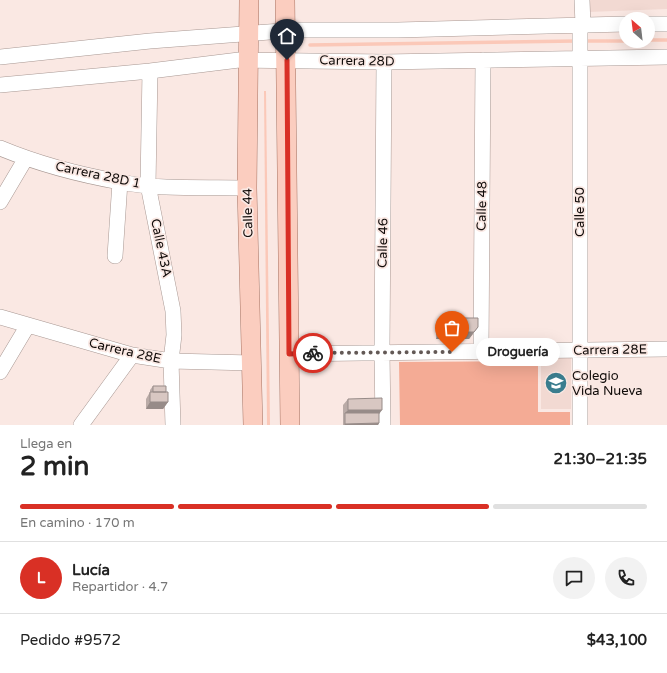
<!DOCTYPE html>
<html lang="es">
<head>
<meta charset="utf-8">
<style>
  :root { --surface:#fff; --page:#f2f2f2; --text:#222; --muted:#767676; --line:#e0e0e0; --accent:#d93025 }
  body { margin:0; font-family:"Varela Round",sans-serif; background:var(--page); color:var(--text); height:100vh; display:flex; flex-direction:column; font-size:15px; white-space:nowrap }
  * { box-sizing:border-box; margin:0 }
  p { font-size:13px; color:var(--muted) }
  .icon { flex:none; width:22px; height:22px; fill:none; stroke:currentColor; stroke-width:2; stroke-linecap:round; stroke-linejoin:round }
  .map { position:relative; height:425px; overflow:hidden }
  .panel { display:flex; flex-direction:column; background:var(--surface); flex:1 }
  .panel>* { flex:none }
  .needle { width:26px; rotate:332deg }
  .buttons { position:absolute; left:619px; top:12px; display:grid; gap:8px }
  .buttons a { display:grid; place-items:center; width:36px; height:36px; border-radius:50%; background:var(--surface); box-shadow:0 4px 16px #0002; font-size:20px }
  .pin { position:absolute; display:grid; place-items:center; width:34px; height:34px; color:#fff; margin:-41px -17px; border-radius:50% 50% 50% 0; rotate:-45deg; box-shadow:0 0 4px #0007 }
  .pin .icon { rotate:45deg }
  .courier { position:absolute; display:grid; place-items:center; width:40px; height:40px; margin:-20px; border:3px solid #d93025; border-radius:50%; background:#fff; color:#222; box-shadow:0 1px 5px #0007 }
  .bubble { position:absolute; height:28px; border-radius:14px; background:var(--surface); box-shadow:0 4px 16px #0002; font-size:13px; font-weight:700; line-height:28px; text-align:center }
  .summary em { font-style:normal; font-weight:700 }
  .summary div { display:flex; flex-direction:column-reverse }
  .summary { display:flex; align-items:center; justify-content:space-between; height:68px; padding:0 20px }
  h1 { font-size:26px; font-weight:700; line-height:30px }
  .bar { display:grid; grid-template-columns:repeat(4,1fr); gap:6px 4px; align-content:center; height:48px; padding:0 20px }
  .bar i { height:5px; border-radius:3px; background:var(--line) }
  .bar .current { background:var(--accent) }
  .bar p { grid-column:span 4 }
  .line { display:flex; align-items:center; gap:10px; padding:0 20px; border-top:1px solid var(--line) }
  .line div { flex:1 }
  .round { display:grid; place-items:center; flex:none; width:42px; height:42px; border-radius:21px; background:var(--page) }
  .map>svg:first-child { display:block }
  .built { fill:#f2d9d2 }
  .green { fill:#f4ab95 }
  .water { fill:#fbc8b8 }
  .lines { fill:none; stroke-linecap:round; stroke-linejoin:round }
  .stream { stroke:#fbc8b8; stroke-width:3.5 }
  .minor-casing { stroke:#a89893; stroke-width:16 }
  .major-casing { stroke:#a77464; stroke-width:20 }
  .minor { stroke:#fff; stroke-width:15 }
  .major { stroke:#fbcdbf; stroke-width:19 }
  .wall { fill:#baaba7 }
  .shaded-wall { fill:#978b88 }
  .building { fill:#d8c7c2; stroke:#978b88 }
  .done { stroke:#635956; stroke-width:4; stroke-dasharray:0 7.2 }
  .route { stroke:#d93025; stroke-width:5 }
  .labels { text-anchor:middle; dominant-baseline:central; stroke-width:3.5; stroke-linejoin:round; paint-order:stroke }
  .street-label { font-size:13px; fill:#110c0a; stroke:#fae8e3 }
  .poi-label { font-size:13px; fill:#110c0a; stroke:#fae8e3; text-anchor:start }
</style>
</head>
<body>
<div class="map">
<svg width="667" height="425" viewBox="0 0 667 425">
  <rect width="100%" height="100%" fill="#fae8e3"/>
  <!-- built -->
  <path class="built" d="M589 0H667V9L588 12Z
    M571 356V409H541V357Z"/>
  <!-- green -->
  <path class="green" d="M538 361V412H570V425H400L399 362Z"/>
  <!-- water -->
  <path class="water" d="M264 91H266L270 425H267Z"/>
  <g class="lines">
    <!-- stream -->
    <path class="stream" d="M648 40H667
      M583 41H626
      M310 45 576 41"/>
    <!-- minor casing -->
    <g class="minor-casing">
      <path id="minor" d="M648 24H667
        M0 57 150 41 295 30H398L626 24
        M150 71 148 185 173 311 174 335 171 361 173 425
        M0 85 150 71 239 60 384 62 667 57
        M0 148C36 163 81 175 120 182 161 190 205 187 247 188
        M0 202 26 158
        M115 256 120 182
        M0 317 132 355 171 361 252 363
        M481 351 483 60
        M289 354 667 349
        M0 372 28 325
        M81 425 132 355
        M383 425 382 352 384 62
        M580 425V30L583 25 582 0"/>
    </g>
    <!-- major casing -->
    <g class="major-casing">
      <path id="major" d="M249 0 247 188 253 425
        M285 0 290 425"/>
    </g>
    <!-- minor -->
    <use href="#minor" class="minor"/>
    <!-- major -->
    <use href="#major" class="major"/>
  </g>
  <!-- wall -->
  <path class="wall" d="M441 318 473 334 469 339H436V325Z
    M153 386 166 392 168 402 163 409H146V399L150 392V390Z
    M348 399 379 413V423L378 425H343V405Z"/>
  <!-- shaded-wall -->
  <path class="shaded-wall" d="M478 327 469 339H436L441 332Z
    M150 402H168L163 409H146Z
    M348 410H382L377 417 345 413Z
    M379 423 378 425H344L345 424Z"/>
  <!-- building -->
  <path class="building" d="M441 318H478V327L474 332H441Z
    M153 386H166V392H153Z
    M150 392H168V402H150Z
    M382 398V410H348V399Z
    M345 413H379V423L345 424Z"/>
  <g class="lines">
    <!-- done -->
    <path class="done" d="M313 353 452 352"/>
    <!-- route -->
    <path class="route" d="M287 60 289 354 313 353"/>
  </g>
  <!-- icons -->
  <defs>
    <g id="school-disc" transform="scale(1.15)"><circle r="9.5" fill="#3a7d8e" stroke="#fae8e3"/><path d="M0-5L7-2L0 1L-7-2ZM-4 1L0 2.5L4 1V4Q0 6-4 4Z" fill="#fff"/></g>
  </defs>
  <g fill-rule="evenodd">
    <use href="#school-disc" x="556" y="383"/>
  </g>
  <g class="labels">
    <!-- street labels -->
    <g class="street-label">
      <text transform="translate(357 61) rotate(1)">Carrera 28D</text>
      <text transform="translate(98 175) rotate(12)">Carrera 28D 1</text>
      <text transform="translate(482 206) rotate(-89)">Calle 48</text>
      <text transform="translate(580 212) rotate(-90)">Calle 50</text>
      <text transform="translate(248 213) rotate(-91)">Calle 44</text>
      <text transform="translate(383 243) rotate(-89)">Calle 46</text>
      <text transform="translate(161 248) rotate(78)">Calle 43A</text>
      <text transform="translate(610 350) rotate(-1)">Carrera 28E</text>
      <text transform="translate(125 351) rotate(13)">Carrera 28E</text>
    </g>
    <!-- poi labels -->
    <g class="poi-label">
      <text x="572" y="376">Colegio<tspan x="572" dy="15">Vida Nueva</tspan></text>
    </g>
  </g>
</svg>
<div class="buttons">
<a><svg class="needle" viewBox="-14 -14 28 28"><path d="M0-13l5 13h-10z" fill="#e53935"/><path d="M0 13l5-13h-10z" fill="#767676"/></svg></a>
</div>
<div class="pin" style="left:452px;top:352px;background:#ea580c"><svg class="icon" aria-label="bag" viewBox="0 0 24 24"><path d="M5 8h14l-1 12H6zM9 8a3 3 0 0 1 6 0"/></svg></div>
<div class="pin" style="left:287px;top:60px;background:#1f2937"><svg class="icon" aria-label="home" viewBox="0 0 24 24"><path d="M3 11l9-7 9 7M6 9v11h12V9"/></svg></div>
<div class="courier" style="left:313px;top:353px"><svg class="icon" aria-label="bike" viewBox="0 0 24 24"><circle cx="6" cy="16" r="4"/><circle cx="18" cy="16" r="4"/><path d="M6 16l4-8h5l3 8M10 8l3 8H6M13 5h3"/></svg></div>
<div class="bubble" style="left:476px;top:338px;width:84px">Droguería</div>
</div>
<section class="panel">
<div class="summary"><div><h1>2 min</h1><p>Llega en</p></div><em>21:30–21:35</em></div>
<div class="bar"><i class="current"></i><i class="current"></i><i class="current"></i><i></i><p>En camino · 170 m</p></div>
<div class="line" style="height:72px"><b class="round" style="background:var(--accent);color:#fff">L</b><div><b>Lucía</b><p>Repartidor · 4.7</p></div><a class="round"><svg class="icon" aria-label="chat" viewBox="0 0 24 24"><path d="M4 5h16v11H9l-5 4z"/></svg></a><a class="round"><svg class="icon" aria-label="phone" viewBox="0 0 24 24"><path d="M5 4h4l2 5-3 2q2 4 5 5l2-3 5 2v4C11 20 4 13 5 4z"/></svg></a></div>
<div class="line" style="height:52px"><div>Pedido #9572</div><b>$43,100</b></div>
</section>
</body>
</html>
